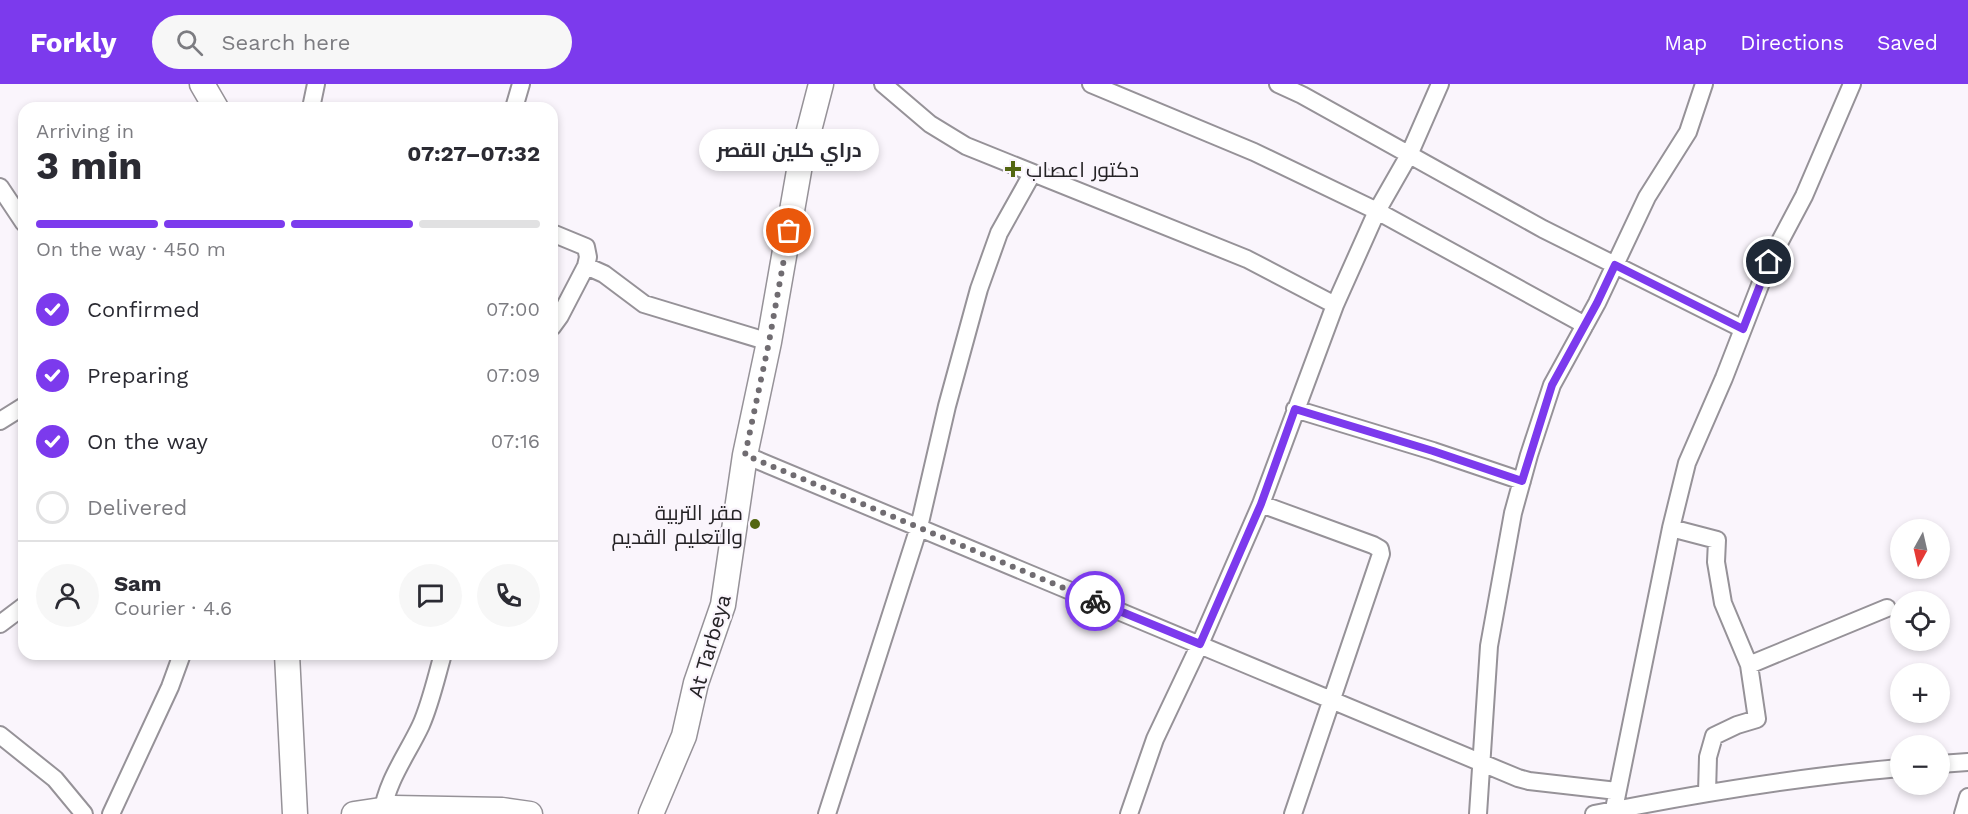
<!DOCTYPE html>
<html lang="en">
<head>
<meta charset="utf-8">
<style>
  :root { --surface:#fff; --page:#f7f7f7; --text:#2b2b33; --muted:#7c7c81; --line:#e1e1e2; --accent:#7c3aed }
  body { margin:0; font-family:"Work Sans",Cairo,sans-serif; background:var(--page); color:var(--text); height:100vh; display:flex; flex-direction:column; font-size:22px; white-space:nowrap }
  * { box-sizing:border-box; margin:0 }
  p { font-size:20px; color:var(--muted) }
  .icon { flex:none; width:33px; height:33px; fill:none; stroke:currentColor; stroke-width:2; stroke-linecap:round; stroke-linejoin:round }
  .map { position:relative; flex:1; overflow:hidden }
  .drawer { position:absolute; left:18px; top:18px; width:540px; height:558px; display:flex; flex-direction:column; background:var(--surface); border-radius:18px; box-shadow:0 3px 9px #0003 }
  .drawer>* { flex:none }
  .needle { width:39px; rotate:188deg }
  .tools { position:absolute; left:1890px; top:435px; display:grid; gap:12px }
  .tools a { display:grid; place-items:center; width:60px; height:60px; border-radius:50%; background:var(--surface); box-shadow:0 3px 9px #0003; font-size:30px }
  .pin { position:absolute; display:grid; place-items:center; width:51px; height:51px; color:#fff; margin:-26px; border:3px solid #fff; border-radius:50%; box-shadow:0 2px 6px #0007 }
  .courier { position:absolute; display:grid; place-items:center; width:60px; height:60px; margin:-30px; border:4px solid #7c3aed; border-radius:50%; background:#fff; color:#222; box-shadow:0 2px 8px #0007 }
  .bubble { position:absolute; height:42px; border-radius:21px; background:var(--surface); box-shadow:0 3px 9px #0003; font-size:20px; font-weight:700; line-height:42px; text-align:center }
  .summary em { font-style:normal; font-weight:700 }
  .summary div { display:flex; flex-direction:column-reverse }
  .summary { display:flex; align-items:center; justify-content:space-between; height:102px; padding:0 18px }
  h1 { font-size:39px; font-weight:700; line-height:45px }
  .bar { display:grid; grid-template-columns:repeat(4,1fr); gap:9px 6px; align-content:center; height:72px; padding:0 18px }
  .bar i { height:8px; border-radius:4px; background:var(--line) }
  .bar .current { background:var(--accent) }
  .bar p { grid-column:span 4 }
  .line { display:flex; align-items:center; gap:15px; padding:0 18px; border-top:2px solid var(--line) }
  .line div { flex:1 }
  .round { display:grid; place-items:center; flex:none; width:63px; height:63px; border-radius:32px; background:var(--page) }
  ol { padding:0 18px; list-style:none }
  li { display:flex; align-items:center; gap:18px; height:66px }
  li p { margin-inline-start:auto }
  li .icon { padding:6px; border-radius:50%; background:var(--accent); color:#fff; stroke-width:4 }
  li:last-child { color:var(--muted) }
  li i { width:33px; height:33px; border:3px solid var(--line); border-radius:50% }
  header { display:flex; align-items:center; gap:36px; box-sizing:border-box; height:84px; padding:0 30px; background:var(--accent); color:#fff }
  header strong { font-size:28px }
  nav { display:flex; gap:33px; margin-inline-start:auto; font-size:21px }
  .search { width:420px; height:54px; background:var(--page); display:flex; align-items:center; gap:15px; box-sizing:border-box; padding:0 21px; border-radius:33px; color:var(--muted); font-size:22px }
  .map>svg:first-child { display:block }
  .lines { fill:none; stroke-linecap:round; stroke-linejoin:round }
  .street-casing { stroke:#969298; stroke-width:20 }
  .secondary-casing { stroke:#969298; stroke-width:27 }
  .street { stroke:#fff; stroke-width:16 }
  .secondary { stroke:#fff; stroke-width:24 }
  .done { stroke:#706c71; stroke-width:6; stroke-dasharray:0 10.8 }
  .route { stroke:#7c3aed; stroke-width:8 }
  .poi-dot { fill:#536610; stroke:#faf5fc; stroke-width:2 }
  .labels { text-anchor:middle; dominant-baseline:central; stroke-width:4.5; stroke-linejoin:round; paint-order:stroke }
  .poi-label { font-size:21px; fill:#252326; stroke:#faf5fc; text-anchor:start }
  .street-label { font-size:21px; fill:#252326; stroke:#faf5fc }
</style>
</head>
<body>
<header>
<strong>Forkly</strong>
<div class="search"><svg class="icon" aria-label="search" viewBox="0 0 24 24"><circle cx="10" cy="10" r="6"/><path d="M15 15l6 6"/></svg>Search here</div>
<nav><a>Map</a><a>Directions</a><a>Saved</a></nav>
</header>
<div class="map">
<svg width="1968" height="730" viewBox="0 0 1968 730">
  <rect width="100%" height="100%" fill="#faf5fc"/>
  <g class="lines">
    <!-- street casing -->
    <g class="street-casing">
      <path id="street" d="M883 0 930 40 966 62 1247 175 1335 221
        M1091 0 1254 68 1377 127 1585 241
        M1278 0 1302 11 1543 145 1743 245
        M311 24 316 0
        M514 24 521 0
        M0 103 24 139
        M552 149 586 163 588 173 586 182 560 232 552 243
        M586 182 604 190 644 220 769 258
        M1295 325 1433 367 1522 397
        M0 337 24 322
        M745 371 1518 694 1529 697 1617 707
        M1261 420 1373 461 1380 465 1381 470 1293 730
        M1671 444 1717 456 1716 478 1723 519 1749 581
        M0 540 24 522
        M0 651 55 695 84 730
        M1940 680 1968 678
        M1707 709 1708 673 1714 652 1737 641 1757 635 1749 581 1887 524
        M111 730 170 603 182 570
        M382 730C387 696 407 671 421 641 431 618 436 594 443 570
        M827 730 919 443 947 322 979 205 999 149 1032 90
        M1129 730 1155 655 1200 560 1261 420 1335 221 1377 127 1409 71 1440 0
        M1478 730 1489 562 1513 429 1529 371 1552 301 1597 219 1647 113 1688 48 1704 0
        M1594 730C1695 710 1797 693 1900 684
        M1613 730 1671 444 1687 379 1724 294 1769 178 1804 112 1852 0
        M1963 730 1968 713"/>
    </g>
    <!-- secondary casing -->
    <g class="secondary-casing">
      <path id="secondary" d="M202 0 216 24
        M287 570 295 730
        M354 730 394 724 502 726 530 730
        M651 730 684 652 696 599 723 521 745 371 769 258 800 81 821 0"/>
    </g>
    <!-- street -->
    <use href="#street" class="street"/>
    <!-- secondary -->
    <use href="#secondary" class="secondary"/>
  </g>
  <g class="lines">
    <!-- done -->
    <path class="done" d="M789 147 769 258 745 371 1095 517"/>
    <!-- route -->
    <path class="route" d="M1095 517 1200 560 1261 420 1295 325 1433 367 1522 397 1552 301 1597 219 1615 181 1743 245 1769 178"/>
  </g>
  <!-- markers -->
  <g class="poi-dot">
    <path d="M1010 76h6v6h6v6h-6v6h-6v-6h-6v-6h6z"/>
    <circle cx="755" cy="440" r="6"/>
  </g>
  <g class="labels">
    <!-- poi labels -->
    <g class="poi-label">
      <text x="1026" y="85">دكتور اعصاب</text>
      <text x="743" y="428" text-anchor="end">مقر التربية<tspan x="743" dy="24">والتعليم القديم</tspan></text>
    </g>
    <!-- street labels -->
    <g class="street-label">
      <text transform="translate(709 562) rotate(-74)">At Tarbeya</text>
    </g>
  </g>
</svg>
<div class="tools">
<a><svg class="needle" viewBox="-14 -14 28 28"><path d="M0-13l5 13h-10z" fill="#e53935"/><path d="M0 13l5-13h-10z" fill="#7c7c81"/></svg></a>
<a><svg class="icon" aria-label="locate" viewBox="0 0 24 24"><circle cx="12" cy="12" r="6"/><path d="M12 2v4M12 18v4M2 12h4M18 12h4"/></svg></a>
<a>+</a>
<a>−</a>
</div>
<div class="pin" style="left:789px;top:147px;background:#ea580c"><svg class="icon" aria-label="bag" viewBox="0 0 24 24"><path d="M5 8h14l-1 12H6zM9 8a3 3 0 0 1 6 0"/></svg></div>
<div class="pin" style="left:1769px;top:178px;background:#1f2937"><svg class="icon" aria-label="home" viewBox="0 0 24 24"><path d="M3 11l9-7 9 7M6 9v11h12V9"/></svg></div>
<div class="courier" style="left:1095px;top:517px"><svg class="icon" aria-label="bike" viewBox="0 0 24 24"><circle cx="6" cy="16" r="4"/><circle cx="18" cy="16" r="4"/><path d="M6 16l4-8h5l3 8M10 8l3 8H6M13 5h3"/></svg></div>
<div class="bubble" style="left:699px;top:45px;width:180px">دراي كلين القصر</div>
<section class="drawer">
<div class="summary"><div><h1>3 min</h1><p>Arriving in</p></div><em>07:27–07:32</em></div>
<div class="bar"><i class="current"></i><i class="current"></i><i class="current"></i><i></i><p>On the way · 450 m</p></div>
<ol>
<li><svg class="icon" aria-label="check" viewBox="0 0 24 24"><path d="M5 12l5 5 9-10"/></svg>Confirmed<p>07:00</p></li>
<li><svg class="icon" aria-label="check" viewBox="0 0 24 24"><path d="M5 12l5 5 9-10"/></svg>Preparing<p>07:09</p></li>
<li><svg class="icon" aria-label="check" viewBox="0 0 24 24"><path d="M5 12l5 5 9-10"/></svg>On the way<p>07:16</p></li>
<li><i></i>Delivered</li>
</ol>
<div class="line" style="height:108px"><a class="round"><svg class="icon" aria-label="person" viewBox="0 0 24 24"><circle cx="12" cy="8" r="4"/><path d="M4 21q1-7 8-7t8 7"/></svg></a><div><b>Sam</b><p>Courier · 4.6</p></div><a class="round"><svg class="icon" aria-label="chat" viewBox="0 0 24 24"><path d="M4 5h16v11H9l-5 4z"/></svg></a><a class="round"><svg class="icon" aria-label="phone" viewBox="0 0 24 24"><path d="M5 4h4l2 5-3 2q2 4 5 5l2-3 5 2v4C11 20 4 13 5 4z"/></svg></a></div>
</section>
</div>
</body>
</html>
